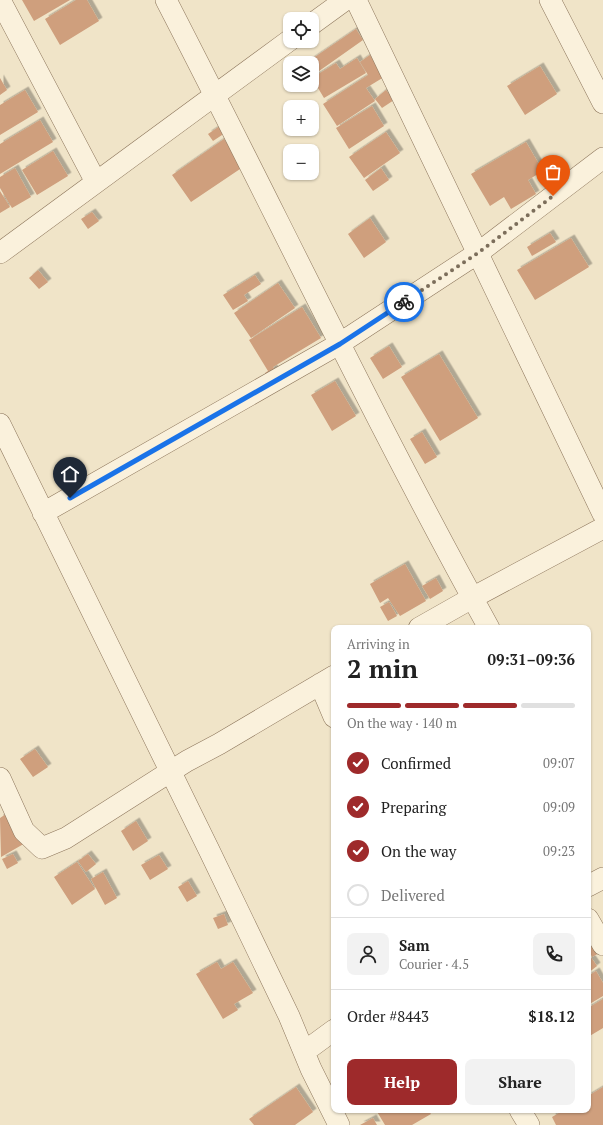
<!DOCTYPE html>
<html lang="en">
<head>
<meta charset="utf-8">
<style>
  :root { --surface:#fff; --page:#f2f2f2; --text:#222; --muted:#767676; --line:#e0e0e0; --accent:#9e2a2b }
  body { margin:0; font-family:"PT Serif",serif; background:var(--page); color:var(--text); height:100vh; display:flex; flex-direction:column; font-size:15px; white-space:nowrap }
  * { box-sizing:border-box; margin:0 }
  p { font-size:13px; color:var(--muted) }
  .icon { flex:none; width:22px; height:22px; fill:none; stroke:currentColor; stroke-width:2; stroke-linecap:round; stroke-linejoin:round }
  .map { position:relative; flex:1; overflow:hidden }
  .side { position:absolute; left:331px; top:625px; width:260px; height:488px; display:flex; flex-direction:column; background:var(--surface); border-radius:8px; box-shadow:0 1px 3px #0004 }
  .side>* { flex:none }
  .buttons { position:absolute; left:283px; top:12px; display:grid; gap:8px }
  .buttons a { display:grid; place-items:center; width:36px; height:36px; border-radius:8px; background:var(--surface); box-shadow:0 1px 3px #0004; font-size:20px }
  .pin { position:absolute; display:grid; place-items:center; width:34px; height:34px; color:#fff; margin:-41px -17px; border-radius:50% 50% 50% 0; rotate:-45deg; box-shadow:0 0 4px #0007 }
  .pin .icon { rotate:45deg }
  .courier { position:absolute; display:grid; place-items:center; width:40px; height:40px; margin:-20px; border:3px solid #1a73e8; border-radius:50%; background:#fff; color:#222; box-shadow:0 1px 5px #0007 }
  .head em { font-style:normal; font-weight:800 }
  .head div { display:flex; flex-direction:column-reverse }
  .head { display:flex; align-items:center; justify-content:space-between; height:68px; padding:0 16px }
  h1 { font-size:26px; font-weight:800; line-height:30px }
  .bar { display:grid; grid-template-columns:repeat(4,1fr); gap:6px 4px; align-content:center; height:48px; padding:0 16px }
  .bar i { height:5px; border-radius:3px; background:var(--line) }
  .bar .on { background:var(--accent) }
  .bar p { grid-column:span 4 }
  .line { display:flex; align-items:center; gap:10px; padding:0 16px; border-top:1px solid var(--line) }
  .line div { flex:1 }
  .round { display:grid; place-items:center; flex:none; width:42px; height:42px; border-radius:8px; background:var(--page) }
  ol { padding:0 16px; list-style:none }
  li { display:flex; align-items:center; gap:12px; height:44px }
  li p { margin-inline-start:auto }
  li .icon { padding:4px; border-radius:50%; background:var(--accent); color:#fff; stroke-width:4 }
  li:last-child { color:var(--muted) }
  li i { width:22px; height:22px; border:2px solid var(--line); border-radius:50% }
  .primary-button { display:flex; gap:8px; margin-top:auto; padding:8px 16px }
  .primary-button a { flex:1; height:46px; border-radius:8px; background:var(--accent); color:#fff; font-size:16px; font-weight:800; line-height:46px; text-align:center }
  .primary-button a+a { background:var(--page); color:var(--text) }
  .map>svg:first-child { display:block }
  .building { fill:#cf9f7d; filter:url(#shadow) }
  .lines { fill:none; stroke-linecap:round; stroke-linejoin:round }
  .minor-casing { stroke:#8d765c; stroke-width:22 }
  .minor { stroke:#faf1dc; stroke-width:21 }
  .done { stroke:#7c6e5b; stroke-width:4; stroke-dasharray:0 7.2 }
  .route { stroke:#1a73e8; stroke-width:5 }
</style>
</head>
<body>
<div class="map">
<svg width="603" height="1125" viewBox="0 0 603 1125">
  <defs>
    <filter id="shadow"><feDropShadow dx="3.5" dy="-3.5" stdDeviation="0" flood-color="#0004"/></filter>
  </defs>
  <rect width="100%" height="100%" fill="#f0e4c8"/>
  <!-- building -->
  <path class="building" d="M22 0H70L34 21Z
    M76 0H87L99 21 60 45 45 19Z
    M356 29 363 40 312 76V63H306Z
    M370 55 384 77 366 88 375 101 337 126 323 104 368 75 360 62Z
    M357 58 366 73 324 98 312 78 336 63 340 69Z
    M540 66 557 94 525 115 507 86Z
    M0 78 7 90 0 95Z
    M25 90 38 112 0 135V105Z
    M386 90 394 100 382 108 375 99Z
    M372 106 384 126 349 149 336 128Z
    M40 120 53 142 0 174V144Z
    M220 126 225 133 213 141 208 134Z
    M386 132 400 153 364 178 349 157Z
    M224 139 243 167 191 202 172 175Z
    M526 142 543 171 528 180 536 194 511 209 504 197 490 206 471 174Z
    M53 151 68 176 37 195 22 170Z
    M15 168 31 197 12 208 0 188V177Z
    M381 168 389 180 373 191 365 180Z
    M0 191 10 207 0 213Z
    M92 212 99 221 88 229 81 219Z
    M370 218 386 242 364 258 348 234Z
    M550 233 556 242 532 256 527 247Z
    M571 238 589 267 535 300 517 270Z
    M38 270 48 282 39 289 29 278Z
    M255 275 261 284 244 295 248 301 233 310 223 295Z
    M278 283 295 308 251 338 234 313Z
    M302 307 321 338 273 367 282 381 273 386 265 373 268 371 249 340Z
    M389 346 402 367 383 379 370 358Z
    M439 354 478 418 440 441 401 377Z
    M335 381 356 416 332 431 311 395Z
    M422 432 437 457 425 464 410 439Z
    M405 564 426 601 400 616 388 598 380 603 370 584Z
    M436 578 443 591 430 599 422 586Z
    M389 602 397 616 388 621 380 607Z
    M35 749 48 767 33 777 20 759Z
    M9 812 27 842 1 857 0 818Z
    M136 821 148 841 133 851 121 831Z
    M13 854 18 863 7 869 2 859Z
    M88 854 96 864 86 872 78 861Z
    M159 855 168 869 150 880 141 865Z
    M77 862 95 889 72 905 54 877Z
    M103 872 117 898 105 905 91 879Z
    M188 881 197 896 187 902 178 887Z
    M224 914 228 925 218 929 213 918Z
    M588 932 603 951 592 957 588 948Z
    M588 953 597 966 588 973Z
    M217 962 221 969 233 962 253 993 234 1004 238 1010 223 1019 196 974Z
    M596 971 603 983V996L588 1005V976Z
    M603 999V1028L588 1037V1008Z
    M296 1087 313 1112 295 1125H254L249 1119Z
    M603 1087V1125H556L552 1117 564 1110H588V1096Z
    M376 1110H428L431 1114 412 1125H385Z
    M373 1118 377 1125H360Z"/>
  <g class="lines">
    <!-- minor casing -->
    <g class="minor-casing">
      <path id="minor" d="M0 0 96 182
        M166 0C274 209 375 422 489 628
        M356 0 603 514
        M550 0 603 103
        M312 24 345 0
        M0 253 290 40
        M0 424 209 850 289 1016 311 1069 339 1125
        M43 513 339 344 478 253 603 158
        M419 628 472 598 603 528
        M320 684 334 717
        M0 778 24 831 42 848 66 838 187 761 219 744 334 676
        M588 886 603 878
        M588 919 603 945
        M304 1052 334 1030
        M520 1110 529 1125"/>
    </g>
    <!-- minor -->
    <use href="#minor" class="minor"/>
  </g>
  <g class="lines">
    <!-- done -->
    <path class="done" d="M404 302 478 253 553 196"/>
    <!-- route -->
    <path class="route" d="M70 498 340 344 404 302"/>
  </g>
</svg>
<div class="buttons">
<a><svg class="icon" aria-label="locate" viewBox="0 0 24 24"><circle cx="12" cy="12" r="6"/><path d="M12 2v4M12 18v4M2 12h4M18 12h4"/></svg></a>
<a><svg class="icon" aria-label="layers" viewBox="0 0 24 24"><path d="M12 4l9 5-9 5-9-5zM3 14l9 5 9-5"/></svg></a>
<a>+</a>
<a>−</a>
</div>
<div class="pin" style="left:553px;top:196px;background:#ea580c"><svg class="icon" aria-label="bag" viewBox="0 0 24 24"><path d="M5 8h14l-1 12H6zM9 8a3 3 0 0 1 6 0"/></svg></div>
<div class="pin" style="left:70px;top:498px;background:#1f2937"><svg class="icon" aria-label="home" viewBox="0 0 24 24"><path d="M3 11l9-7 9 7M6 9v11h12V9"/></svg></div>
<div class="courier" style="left:404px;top:302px"><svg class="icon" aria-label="bike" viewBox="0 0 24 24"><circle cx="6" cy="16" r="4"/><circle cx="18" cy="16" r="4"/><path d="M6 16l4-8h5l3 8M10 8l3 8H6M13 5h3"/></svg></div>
<section class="side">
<div class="head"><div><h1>2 min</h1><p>Arriving in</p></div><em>09:31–09:36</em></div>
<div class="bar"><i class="on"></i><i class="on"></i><i class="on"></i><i></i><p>On the way · 140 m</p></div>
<ol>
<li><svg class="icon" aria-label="check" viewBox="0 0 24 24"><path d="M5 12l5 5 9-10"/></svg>Confirmed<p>09:07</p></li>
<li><svg class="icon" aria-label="check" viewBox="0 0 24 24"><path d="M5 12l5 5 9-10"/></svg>Preparing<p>09:09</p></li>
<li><svg class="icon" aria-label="check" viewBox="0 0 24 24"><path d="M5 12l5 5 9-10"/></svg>On the way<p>09:23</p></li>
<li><i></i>Delivered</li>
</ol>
<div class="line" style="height:72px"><a class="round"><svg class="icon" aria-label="person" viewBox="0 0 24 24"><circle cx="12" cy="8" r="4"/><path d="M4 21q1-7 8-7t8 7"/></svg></a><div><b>Sam</b><p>Courier · 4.5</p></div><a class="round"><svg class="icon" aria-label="phone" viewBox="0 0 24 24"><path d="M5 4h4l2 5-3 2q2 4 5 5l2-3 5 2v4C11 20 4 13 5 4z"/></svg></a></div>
<div class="line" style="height:52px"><div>Order #8443</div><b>$18.12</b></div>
<div class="primary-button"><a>Help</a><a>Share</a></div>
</section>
</div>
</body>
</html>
